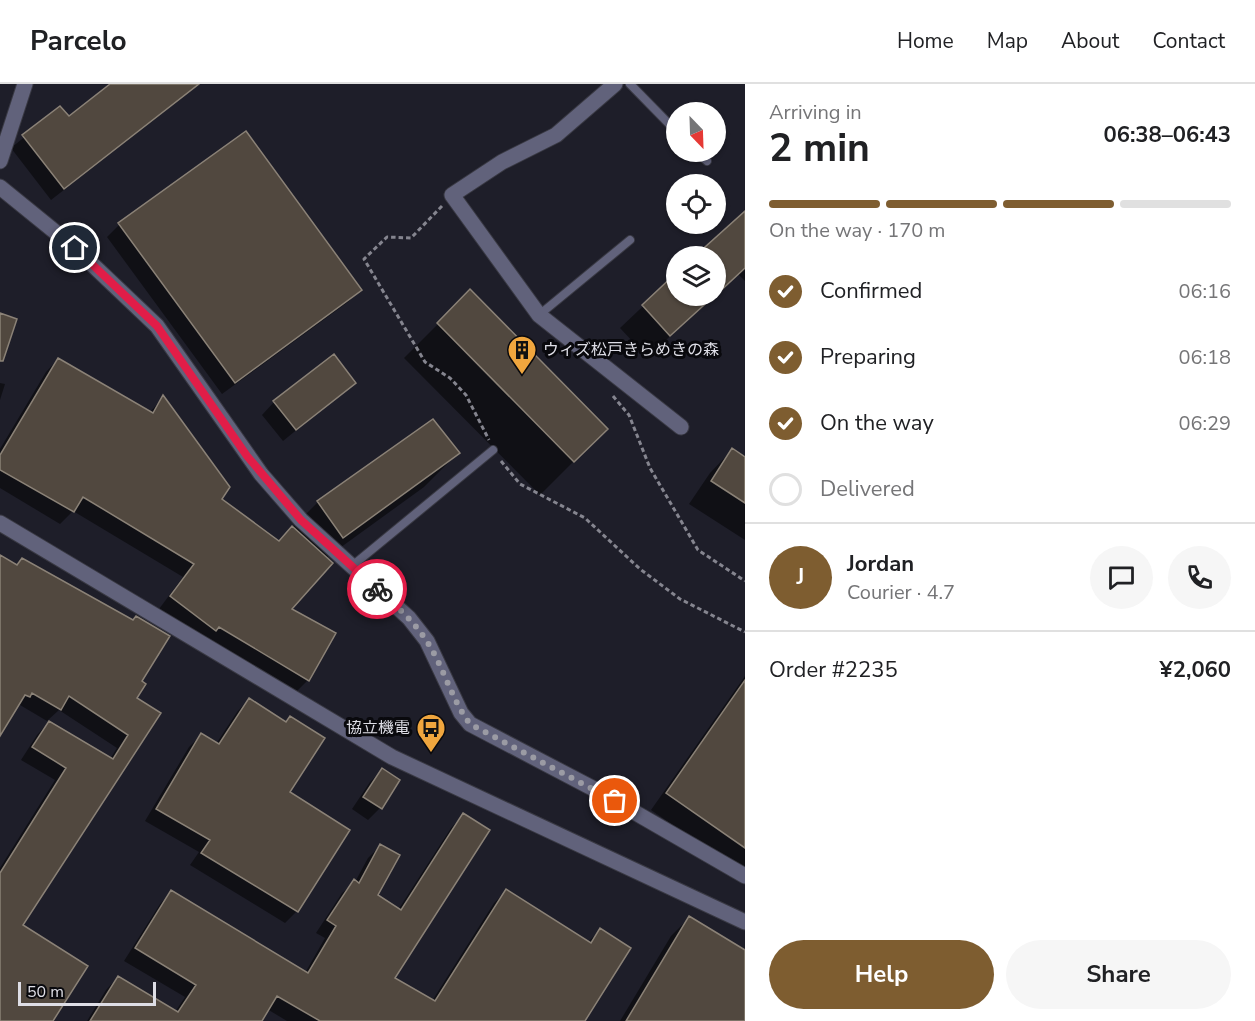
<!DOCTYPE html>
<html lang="en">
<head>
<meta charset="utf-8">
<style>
  :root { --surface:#fff; --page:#f6f6f6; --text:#202124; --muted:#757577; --line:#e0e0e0; --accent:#7e5d30 }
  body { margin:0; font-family:"Nunito Sans","Noto Sans JP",sans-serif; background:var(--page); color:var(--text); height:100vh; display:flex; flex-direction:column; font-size:22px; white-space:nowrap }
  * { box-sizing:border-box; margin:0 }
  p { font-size:20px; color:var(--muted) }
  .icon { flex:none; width:33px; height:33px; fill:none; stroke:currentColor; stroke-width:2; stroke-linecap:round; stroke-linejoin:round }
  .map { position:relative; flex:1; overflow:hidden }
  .sheet { display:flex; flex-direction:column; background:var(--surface); width:510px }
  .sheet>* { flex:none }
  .needle { width:39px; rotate:157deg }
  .tools { position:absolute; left:666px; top:18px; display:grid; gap:12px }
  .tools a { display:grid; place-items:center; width:60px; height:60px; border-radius:50%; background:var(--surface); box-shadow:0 2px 4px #0004; font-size:30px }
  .scale { position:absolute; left:18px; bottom:15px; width:138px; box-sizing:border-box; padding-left:6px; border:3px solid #dedee6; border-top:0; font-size:16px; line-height:21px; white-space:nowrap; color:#dedee6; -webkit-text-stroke:4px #09090d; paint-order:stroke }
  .pin { position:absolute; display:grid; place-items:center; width:51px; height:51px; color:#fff; margin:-26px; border:3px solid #fff; border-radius:50%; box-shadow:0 2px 6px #0007 }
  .courier { position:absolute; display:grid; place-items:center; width:60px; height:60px; margin:-30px; border:4px solid #e11d48; border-radius:50%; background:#fff; color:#222; box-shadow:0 2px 8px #0007 }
  .summary em { font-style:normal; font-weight:700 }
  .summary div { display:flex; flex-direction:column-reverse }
  .summary { display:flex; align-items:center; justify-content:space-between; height:102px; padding:0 24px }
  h1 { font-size:39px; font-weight:700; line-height:45px }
  .bar { display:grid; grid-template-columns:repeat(4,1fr); gap:9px 6px; align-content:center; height:72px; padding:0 24px }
  .bar i { height:8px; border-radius:4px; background:var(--line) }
  .bar .active { background:var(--accent) }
  .bar p { grid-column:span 4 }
  .line { display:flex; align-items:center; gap:15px; padding:0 24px; border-top:2px solid var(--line) }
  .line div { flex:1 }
  .round { display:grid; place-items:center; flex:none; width:63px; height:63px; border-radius:32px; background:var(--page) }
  ol { padding:0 24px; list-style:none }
  li { display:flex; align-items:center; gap:18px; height:66px }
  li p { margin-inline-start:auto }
  li .icon { padding:6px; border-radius:50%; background:var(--accent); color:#fff; stroke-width:4 }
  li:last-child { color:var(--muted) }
  li i { width:33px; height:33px; border:3px solid var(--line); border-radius:50% }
  .button { display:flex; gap:12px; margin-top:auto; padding:12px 24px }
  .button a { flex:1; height:69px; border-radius:36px; background:var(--accent); color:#fff; font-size:24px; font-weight:700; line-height:69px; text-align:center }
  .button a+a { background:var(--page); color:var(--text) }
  header { display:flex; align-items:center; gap:36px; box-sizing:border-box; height:84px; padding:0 30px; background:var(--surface); border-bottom:2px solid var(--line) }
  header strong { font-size:28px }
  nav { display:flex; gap:33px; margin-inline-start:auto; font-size:21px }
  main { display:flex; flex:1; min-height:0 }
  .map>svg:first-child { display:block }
  .shadow { fill:#0007 }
  .building { fill:#51483f; stroke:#8b8277; stroke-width:1.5 }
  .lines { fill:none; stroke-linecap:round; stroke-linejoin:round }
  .service-casing { stroke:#393943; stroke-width:10 }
  .minor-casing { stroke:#393943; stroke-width:17 }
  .tertiary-casing { stroke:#393943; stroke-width:17 }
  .path { stroke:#85858f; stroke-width:3; stroke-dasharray:4.5 3; stroke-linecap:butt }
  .service { stroke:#61627b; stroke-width:8 }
  .minor { stroke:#61627b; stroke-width:15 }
  .tertiary { stroke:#61627b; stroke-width:15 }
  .done { stroke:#9b9ba4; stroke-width:6; stroke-dasharray:0 10.8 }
  .route { stroke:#e11d48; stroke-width:8 }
  .labels { text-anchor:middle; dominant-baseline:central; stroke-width:6; stroke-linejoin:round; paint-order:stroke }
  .poi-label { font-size:16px; fill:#dedee6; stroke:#09090d; text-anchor:start }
</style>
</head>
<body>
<header>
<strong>Parcelo</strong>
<nav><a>Home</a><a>Map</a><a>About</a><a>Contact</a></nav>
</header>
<main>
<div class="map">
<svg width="745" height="937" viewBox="0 0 745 937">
  <rect width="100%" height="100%" fill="#1e1e29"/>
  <!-- shadow -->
  <path class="shadow" d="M113 0H200L51 116 11 64 60 24 68 35Z
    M245 49 360 206 348 218 222 310 107 153 119 141Z
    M745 129V197L738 190 716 211V172H697Z
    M676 191V212H715L647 273 620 244Z
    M470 208 606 345 540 411 404 274Z
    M58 275 149 329 163 314 220 416 278 458 318 418 458 369 424 403 326 474 290 526 308 596 296 608 159 525 183 493 73 427 60 440 0 404V365L46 288Z
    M0 299 5 300 0 316Z
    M354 299 283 357 262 331 274 318Z
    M732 366 745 374V456L689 420 710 389Z
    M0 473 16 482 22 476 140 598 135 614 159 629 21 841 52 937H0V784L55 696 21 676 37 651 49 638 110 675 117 664 59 626 47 637 20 621 0 650Z
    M745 592V791L651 726Z
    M249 615 285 639 290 634 288 709 297 827 285 839 190 781 199 768 145 737 189 663 201 651 216 660 237 628Z
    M382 686 380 724 368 736 352 725 370 698Z
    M463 731 393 894 432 917 494 819 506 807 588 858 600 846 584 937H287L267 925 260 937H87L106 906 118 893 175 928 185 913 124 877 160 820 172 807 305 889 325 854 316 849 342 809 355 798 368 774 380 762 376 812 398 826 451 744Z
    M689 834 745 937H620L671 852Z"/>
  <!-- building -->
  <path class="building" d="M110 0H199L64 105 22 51 60 22 69 32Z
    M246 47 362 206 235 299 118 139Z
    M745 127V184L716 211V172H695Z
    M676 189V212H714L670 252 642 221Z
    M470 205 608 345 574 378 437 239Z
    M0 229 17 235 3 277H0Z
    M334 270 356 299 296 346 273 317Z
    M58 274 153 329 163 311 230 403 222 415 279 457 292 442 333 479 292 525 336 549 309 597 219 543 216 547 170 512 194 480 83 413 74 428 0 386V371Z
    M433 335 460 369 343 454 317 417Z
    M732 364 745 373V419L711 397Z
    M0 471 17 481 22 474 133 536 136 532 170 552 142 597 146 600 137 614 161 629 23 841 88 882 53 937H0V789L66 684 32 663 49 637 113 675 128 651 69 612 61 626 32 609 30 613 25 611 0 652Z
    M745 596V764L666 709Z
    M249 614 286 638 290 632 325 654 290 708 350 746 298 828 201 769 210 756 156 725 201 649 219 660Z
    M382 684 400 696 382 725 363 713Z
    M463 729 490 746 395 894 435 917 506 805 591 859 600 844 631 864 585 937H320L277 912 262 937H90L118 892 178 928 196 901 135 864 171 806 308 889 336 842 327 836 354 795 359 799 380 760 400 771 378 811 401 826Z
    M689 832 745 866V937H626Z"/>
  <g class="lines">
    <!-- service casing -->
    <g class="service-casing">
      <path id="service" d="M630 0 676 47
        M697 68 707 77
        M539 231 630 156
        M352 482 493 366"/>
    </g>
    <!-- minor casing -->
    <g class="minor-casing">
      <path id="minor" d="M615 0 556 51 502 78 452 111 539 231 681 343
        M0 77 25 0
        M0 103 75 164 157 242 261 390 301 436 409 534 427 557 461 629 470 640 596 706 745 792"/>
    </g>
    <!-- tertiary casing -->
    <g class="tertiary-casing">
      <path id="tertiary" d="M0 439 392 673 745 838"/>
    </g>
    <!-- path -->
    <path class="path" d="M442 122 411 154 387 153 364 175 425 278 450 294 466 311 489 356
      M613 312 629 331 650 384 698 466 745 497
      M501 377 520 400 585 434 640 485 680 515 745 548"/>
    <!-- service -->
    <use href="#service" class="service"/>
    <!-- minor -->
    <use href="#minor" class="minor"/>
    <!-- tertiary -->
    <use href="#tertiary" class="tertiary"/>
  </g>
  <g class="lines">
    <!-- done -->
    <path class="done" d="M377 505C395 521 413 536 426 556 444 583 451 615 470 640L615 717"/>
    <!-- route -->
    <path class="route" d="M75 164 157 242 247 372 301 436 377 505"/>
  </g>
  <!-- icons -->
  <defs>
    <g id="building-pin" transform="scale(1.5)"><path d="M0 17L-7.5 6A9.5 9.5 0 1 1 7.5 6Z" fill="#f0a63e" stroke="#09090d"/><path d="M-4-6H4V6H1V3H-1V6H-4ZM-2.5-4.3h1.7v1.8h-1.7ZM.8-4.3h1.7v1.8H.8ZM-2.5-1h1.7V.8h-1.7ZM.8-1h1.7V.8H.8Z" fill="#111"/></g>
    <g id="bus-pin" transform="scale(1.5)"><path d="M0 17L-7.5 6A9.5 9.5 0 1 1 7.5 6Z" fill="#f0a63e" stroke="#09090d"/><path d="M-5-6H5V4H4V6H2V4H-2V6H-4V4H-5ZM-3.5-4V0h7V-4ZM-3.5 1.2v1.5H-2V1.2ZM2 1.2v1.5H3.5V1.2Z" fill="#111"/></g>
  </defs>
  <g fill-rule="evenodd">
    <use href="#building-pin" x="522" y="266"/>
    <use href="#bus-pin" x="431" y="644"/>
  </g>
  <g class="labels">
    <!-- poi labels -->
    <g class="poi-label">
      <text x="543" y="266">ウィズ松戸きらめきの森</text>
      <text x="410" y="644" text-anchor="end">協立機電</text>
    </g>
  </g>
</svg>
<div class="tools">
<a><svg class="needle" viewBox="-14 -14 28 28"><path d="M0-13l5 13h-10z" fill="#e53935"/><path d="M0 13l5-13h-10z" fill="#757577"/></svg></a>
<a><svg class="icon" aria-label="locate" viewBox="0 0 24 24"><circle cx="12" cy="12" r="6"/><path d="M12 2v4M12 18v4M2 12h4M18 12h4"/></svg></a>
<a><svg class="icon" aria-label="layers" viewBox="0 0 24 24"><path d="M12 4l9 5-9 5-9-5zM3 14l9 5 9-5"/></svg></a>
</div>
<div class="scale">50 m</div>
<div class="pin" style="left:615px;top:717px;background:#ea580c"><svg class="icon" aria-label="bag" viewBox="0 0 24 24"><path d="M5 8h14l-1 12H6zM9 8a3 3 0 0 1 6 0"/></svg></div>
<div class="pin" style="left:75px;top:164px;background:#1f2937"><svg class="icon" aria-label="home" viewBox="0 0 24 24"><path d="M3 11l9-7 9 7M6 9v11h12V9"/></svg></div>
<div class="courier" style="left:377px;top:505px"><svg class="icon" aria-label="bike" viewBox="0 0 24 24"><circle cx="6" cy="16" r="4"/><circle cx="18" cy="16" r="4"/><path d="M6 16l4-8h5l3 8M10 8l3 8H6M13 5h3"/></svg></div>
</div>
<section class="sheet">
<div class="summary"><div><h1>2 min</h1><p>Arriving in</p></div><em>06:38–06:43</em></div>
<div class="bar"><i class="active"></i><i class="active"></i><i class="active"></i><i></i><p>On the way · 170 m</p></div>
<ol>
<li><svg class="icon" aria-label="check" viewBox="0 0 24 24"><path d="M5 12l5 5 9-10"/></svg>Confirmed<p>06:16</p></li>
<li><svg class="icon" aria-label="check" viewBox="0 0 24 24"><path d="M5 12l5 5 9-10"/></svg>Preparing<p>06:18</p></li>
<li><svg class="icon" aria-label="check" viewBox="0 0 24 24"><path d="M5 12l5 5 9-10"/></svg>On the way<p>06:29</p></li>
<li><i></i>Delivered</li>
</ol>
<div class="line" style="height:108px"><b class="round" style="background:var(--accent);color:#fff">J</b><div><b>Jordan</b><p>Courier · 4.7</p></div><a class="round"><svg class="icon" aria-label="chat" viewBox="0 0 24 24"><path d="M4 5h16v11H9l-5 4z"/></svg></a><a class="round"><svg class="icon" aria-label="phone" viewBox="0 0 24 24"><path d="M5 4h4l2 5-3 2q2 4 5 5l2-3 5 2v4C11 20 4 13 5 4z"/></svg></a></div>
<div class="line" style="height:78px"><div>Order #2235</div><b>¥2,060</b></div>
<div class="button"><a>Help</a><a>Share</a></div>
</section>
</main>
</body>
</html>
